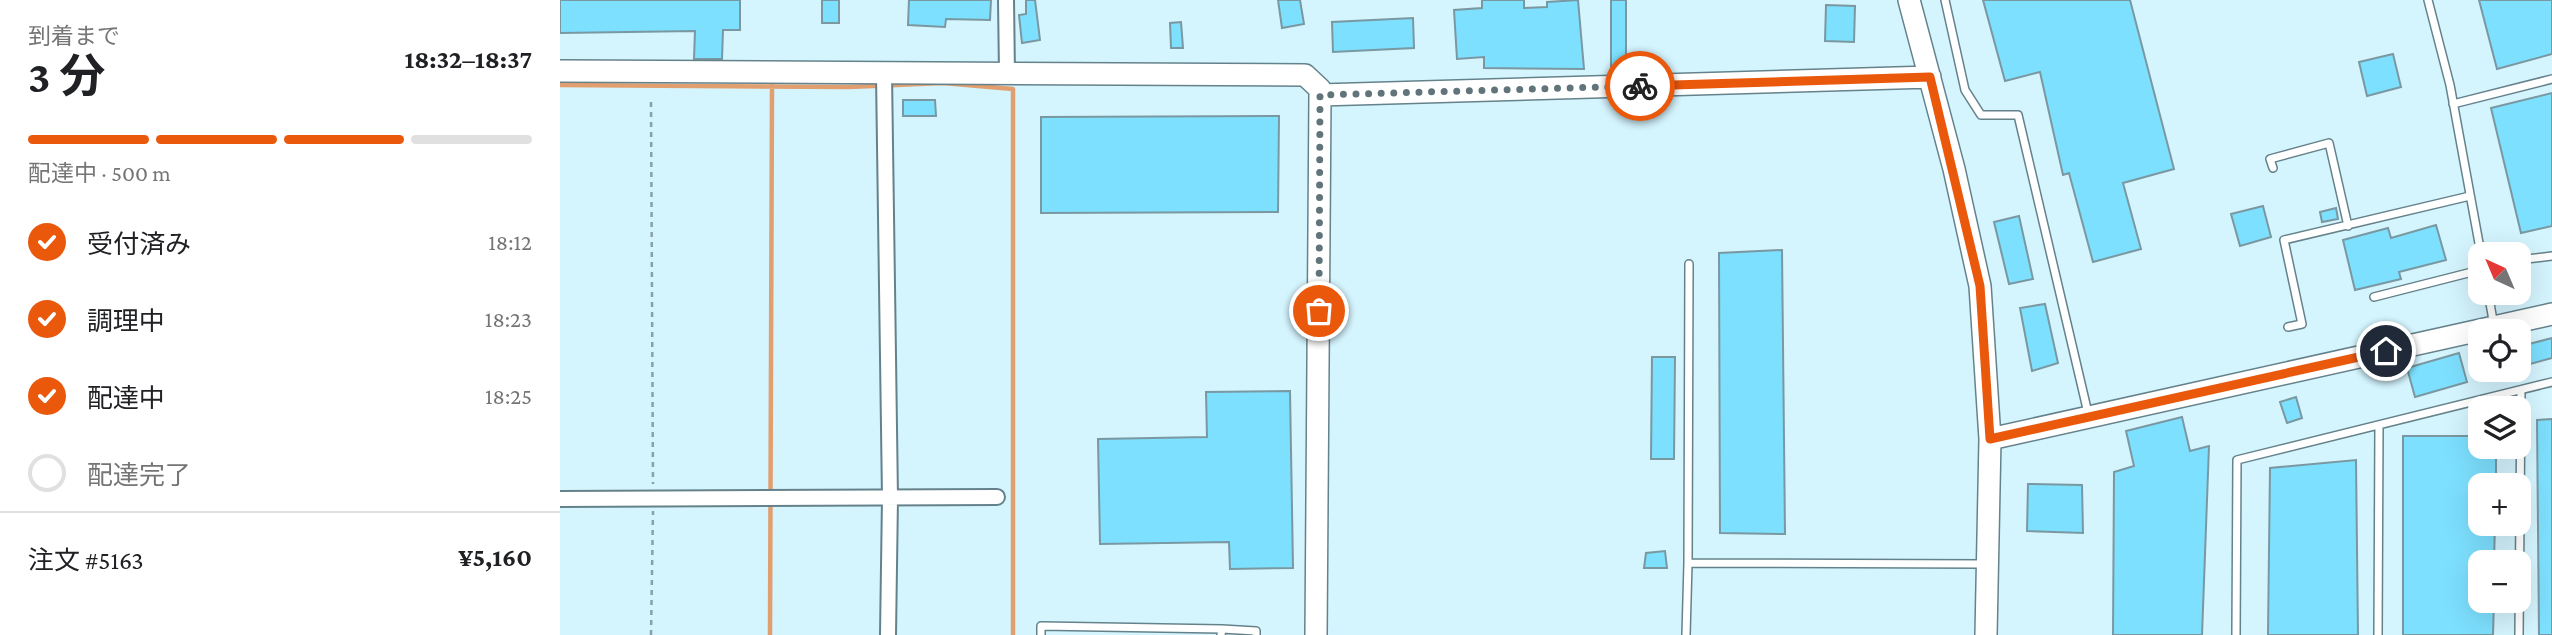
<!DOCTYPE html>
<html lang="ja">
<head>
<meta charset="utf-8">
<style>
  :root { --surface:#fff; --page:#f2f2f2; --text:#202124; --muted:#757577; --line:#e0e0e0; --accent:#ea580c }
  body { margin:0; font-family:"Crimson Pro","Noto Sans JP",serif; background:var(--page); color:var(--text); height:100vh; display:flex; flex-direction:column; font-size:26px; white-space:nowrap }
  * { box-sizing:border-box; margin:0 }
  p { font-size:23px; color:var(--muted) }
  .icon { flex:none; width:38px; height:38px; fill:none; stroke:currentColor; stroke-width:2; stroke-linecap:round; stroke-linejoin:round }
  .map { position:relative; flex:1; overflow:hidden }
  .details { display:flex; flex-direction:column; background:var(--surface); width:560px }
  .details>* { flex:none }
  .needle { width:46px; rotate:316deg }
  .tools { position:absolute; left:1908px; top:242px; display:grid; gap:14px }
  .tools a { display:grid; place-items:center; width:63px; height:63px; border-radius:14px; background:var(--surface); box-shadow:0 7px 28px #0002; font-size:35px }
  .pin { position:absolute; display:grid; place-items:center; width:60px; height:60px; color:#fff; margin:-30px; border:4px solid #fff; border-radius:50%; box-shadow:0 2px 7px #0007 }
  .courier { position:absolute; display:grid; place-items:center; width:70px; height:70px; margin:-35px; border:5px solid #ea580c; border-radius:50%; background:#fff; color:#222; box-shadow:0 2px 9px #0007 }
  .headline em { font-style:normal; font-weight:700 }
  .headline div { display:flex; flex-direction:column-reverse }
  .headline { display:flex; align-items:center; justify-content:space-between; height:119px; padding:0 28px }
  h1 { font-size:46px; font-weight:700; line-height:52px }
  .bar { display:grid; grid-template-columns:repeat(4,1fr); gap:10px 7px; align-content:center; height:84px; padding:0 28px }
  .bar i { height:9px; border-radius:5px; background:var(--line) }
  .bar .selected { background:var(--accent) }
  .bar p { grid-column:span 4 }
  .line { display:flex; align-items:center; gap:18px; padding:0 28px; border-top:2px solid var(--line) }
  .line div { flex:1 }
  ol { padding:0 28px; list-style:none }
  li { display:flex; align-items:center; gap:21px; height:77px }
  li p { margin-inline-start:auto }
  li .icon { padding:7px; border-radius:50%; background:var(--accent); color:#fff; stroke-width:4 }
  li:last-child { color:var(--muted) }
  li i { width:38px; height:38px; border:4px solid var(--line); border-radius:50% }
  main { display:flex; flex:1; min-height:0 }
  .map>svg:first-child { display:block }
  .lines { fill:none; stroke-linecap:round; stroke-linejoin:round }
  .stream { stroke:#e19e6f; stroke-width:4.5 }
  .building { fill:#7de0fe; stroke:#7a98a1; stroke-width:2 }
  .lane-casing { stroke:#65828b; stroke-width:10 }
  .street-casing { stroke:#65828b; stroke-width:18 }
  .secondary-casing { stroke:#65828b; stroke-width:24 }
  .path { stroke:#88a0a7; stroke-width:2.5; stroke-dasharray:5 5; stroke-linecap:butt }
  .lane { stroke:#fff; stroke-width:7 }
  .street { stroke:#fff; stroke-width:14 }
  .secondary { stroke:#fff; stroke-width:21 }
  .done { stroke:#61747a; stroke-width:7; stroke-dasharray:0 12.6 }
  .route { stroke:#ea580c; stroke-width:9 }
</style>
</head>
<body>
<main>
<section class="details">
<div class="headline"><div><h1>3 分</h1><p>到着まで</p></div><em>18:32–18:37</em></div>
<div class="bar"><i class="selected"></i><i class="selected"></i><i class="selected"></i><i></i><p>配達中 · 500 m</p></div>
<ol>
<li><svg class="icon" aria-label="check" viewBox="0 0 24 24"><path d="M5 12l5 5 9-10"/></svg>受付済み<p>18:12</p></li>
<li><svg class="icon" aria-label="check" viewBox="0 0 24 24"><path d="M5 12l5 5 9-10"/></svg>調理中<p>18:23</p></li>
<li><svg class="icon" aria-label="check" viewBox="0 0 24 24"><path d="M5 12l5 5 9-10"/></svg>配達中<p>18:25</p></li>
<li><i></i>配達完了</li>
</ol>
<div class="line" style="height:91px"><div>注文 #5163</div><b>¥5,160</b></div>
</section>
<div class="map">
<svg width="1992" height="635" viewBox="0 0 1992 635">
  <rect width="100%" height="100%" fill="#d4f4fe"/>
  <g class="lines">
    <!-- stream -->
    <path class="stream" d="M0 85 289 87 383 83 453 89V635
      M210 635 212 86"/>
  </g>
  <!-- building -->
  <path class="building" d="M0 0H180V30H163L162 59H134L135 31 0 33Z
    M262 0H279V23H262Z
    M349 0H431L430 20 386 19 385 27 348 25Z
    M466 0H475L480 40 462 43 459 15 466 14Z
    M718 0H740L744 24 722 28Z
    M922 0H964V8L987 7V2L1018 0 1024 69 924 68V57L897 59 894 10 922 8Z
    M1051 0H1066V66H1051Z
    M1423 0H1570L1614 169 1563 183 1581 249 1533 262 1509 173 1503 175 1480 72 1445 81Z
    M1919 0H1992V54L1937 69Z
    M1266 5 1295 6 1294 42 1265 41Z
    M853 18 854 48 773 52 772 22Z
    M621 22 623 48H611L610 23Z
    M1833 54 1841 87 1807 96 1799 62Z
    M1992 93V226L1961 233 1931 108Z
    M343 100H375L376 116H343Z
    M719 116 718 212 481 213V117Z
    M1703 206 1711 237 1680 246 1671 214Z
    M1776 208 1778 219 1762 222 1760 212Z
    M1459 216 1473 279 1449 284 1434 222Z
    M1876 225 1886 260 1839 272 1841 279 1795 290 1783 240 1828 228 1831 238Z
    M1222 250 1225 534 1160 533 1159 253Z
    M1485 304 1498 363 1472 371 1460 308Z
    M1992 338V358L1970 364 1965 345Z
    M1899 353 1907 382 1855 397 1847 368Z
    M1092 357H1115L1114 459H1091Z
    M730 391 733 568 670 569 669 542 540 544 538 439 647 437 646 392Z
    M1736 397 1742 418 1727 423 1720 402Z
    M1622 417 1630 451 1649 446 1642 635H1553L1554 472 1574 466 1566 431Z
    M1992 419V635H1979L1977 420Z
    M1843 436H1920V446H1936V485H1920V523H1935L1934 562H1920V600H1934L1933 635H1843Z
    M1796 460 1798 635H1708L1710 468Z
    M1468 484 1522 485 1523 533 1467 531Z
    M1105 551 1107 568H1084L1086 553Z"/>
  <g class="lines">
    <!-- lane casing -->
    <g class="lane-casing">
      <path id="lane" d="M1385 0 1405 90 1421 115H1458L1528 413
        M1868 0 1890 85 1921 254
        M1893 104 1992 79
        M1713 168 1710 159 1769 143 1788 226
        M1958 260 1992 256
        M1129 264 1128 563 1424 564
        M1928 292 1934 326
        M1814 297 1920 270
        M1728 327 1742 324 1724 240 1910 196
        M481 635V626L662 629
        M661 635 662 629 696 631V635
        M1126 635 1128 563
        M1676 635 1677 460 1992 382
        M1818 635 1819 425
        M1959 635 1961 390"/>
    </g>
    <!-- street casing -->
    <g class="street-casing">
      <path id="street" d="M446 0 447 74
        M324 74 330 498 328 635
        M0 499 437 497"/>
    </g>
    <!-- secondary casing -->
    <g class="secondary-casing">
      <path id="secondary" d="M1349 0 1394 169 1420 286 1430 439 1426 635
        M0 71 745 75 760 89V95L756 635
        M760 95 1370 77
        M1430 439 1992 314"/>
    </g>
    <!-- path -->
    <path class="path" d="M91 102 93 484
      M91 635 93 511"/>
    <!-- lane -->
    <use href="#lane" class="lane"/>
    <!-- street -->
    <use href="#street" class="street"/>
    <!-- secondary -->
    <use href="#secondary" class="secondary"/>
  </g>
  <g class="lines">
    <!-- done -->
    <path class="done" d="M759 311 760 95 1080 86"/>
    <!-- route -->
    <path class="route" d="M1080 86 1370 77 1420 286 1430 439 1826 351"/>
  </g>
</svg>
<div class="tools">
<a><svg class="needle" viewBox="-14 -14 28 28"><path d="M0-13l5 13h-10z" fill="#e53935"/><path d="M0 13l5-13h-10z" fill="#757577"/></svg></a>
<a><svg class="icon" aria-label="locate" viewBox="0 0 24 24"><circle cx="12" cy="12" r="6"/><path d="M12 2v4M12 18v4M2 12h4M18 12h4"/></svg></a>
<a><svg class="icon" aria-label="layers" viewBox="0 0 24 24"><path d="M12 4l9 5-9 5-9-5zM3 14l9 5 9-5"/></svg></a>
<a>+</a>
<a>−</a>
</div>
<div class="pin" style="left:759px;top:311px;background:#ea580c"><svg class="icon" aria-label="bag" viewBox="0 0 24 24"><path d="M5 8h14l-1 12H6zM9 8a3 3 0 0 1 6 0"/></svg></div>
<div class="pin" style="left:1826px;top:351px;background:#1f2937"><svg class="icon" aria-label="home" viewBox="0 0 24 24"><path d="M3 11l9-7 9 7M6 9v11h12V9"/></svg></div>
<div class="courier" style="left:1080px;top:86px"><svg class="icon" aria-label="bike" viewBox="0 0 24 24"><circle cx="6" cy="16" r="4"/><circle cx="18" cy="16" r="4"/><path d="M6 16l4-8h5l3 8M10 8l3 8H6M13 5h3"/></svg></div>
</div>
</main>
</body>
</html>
